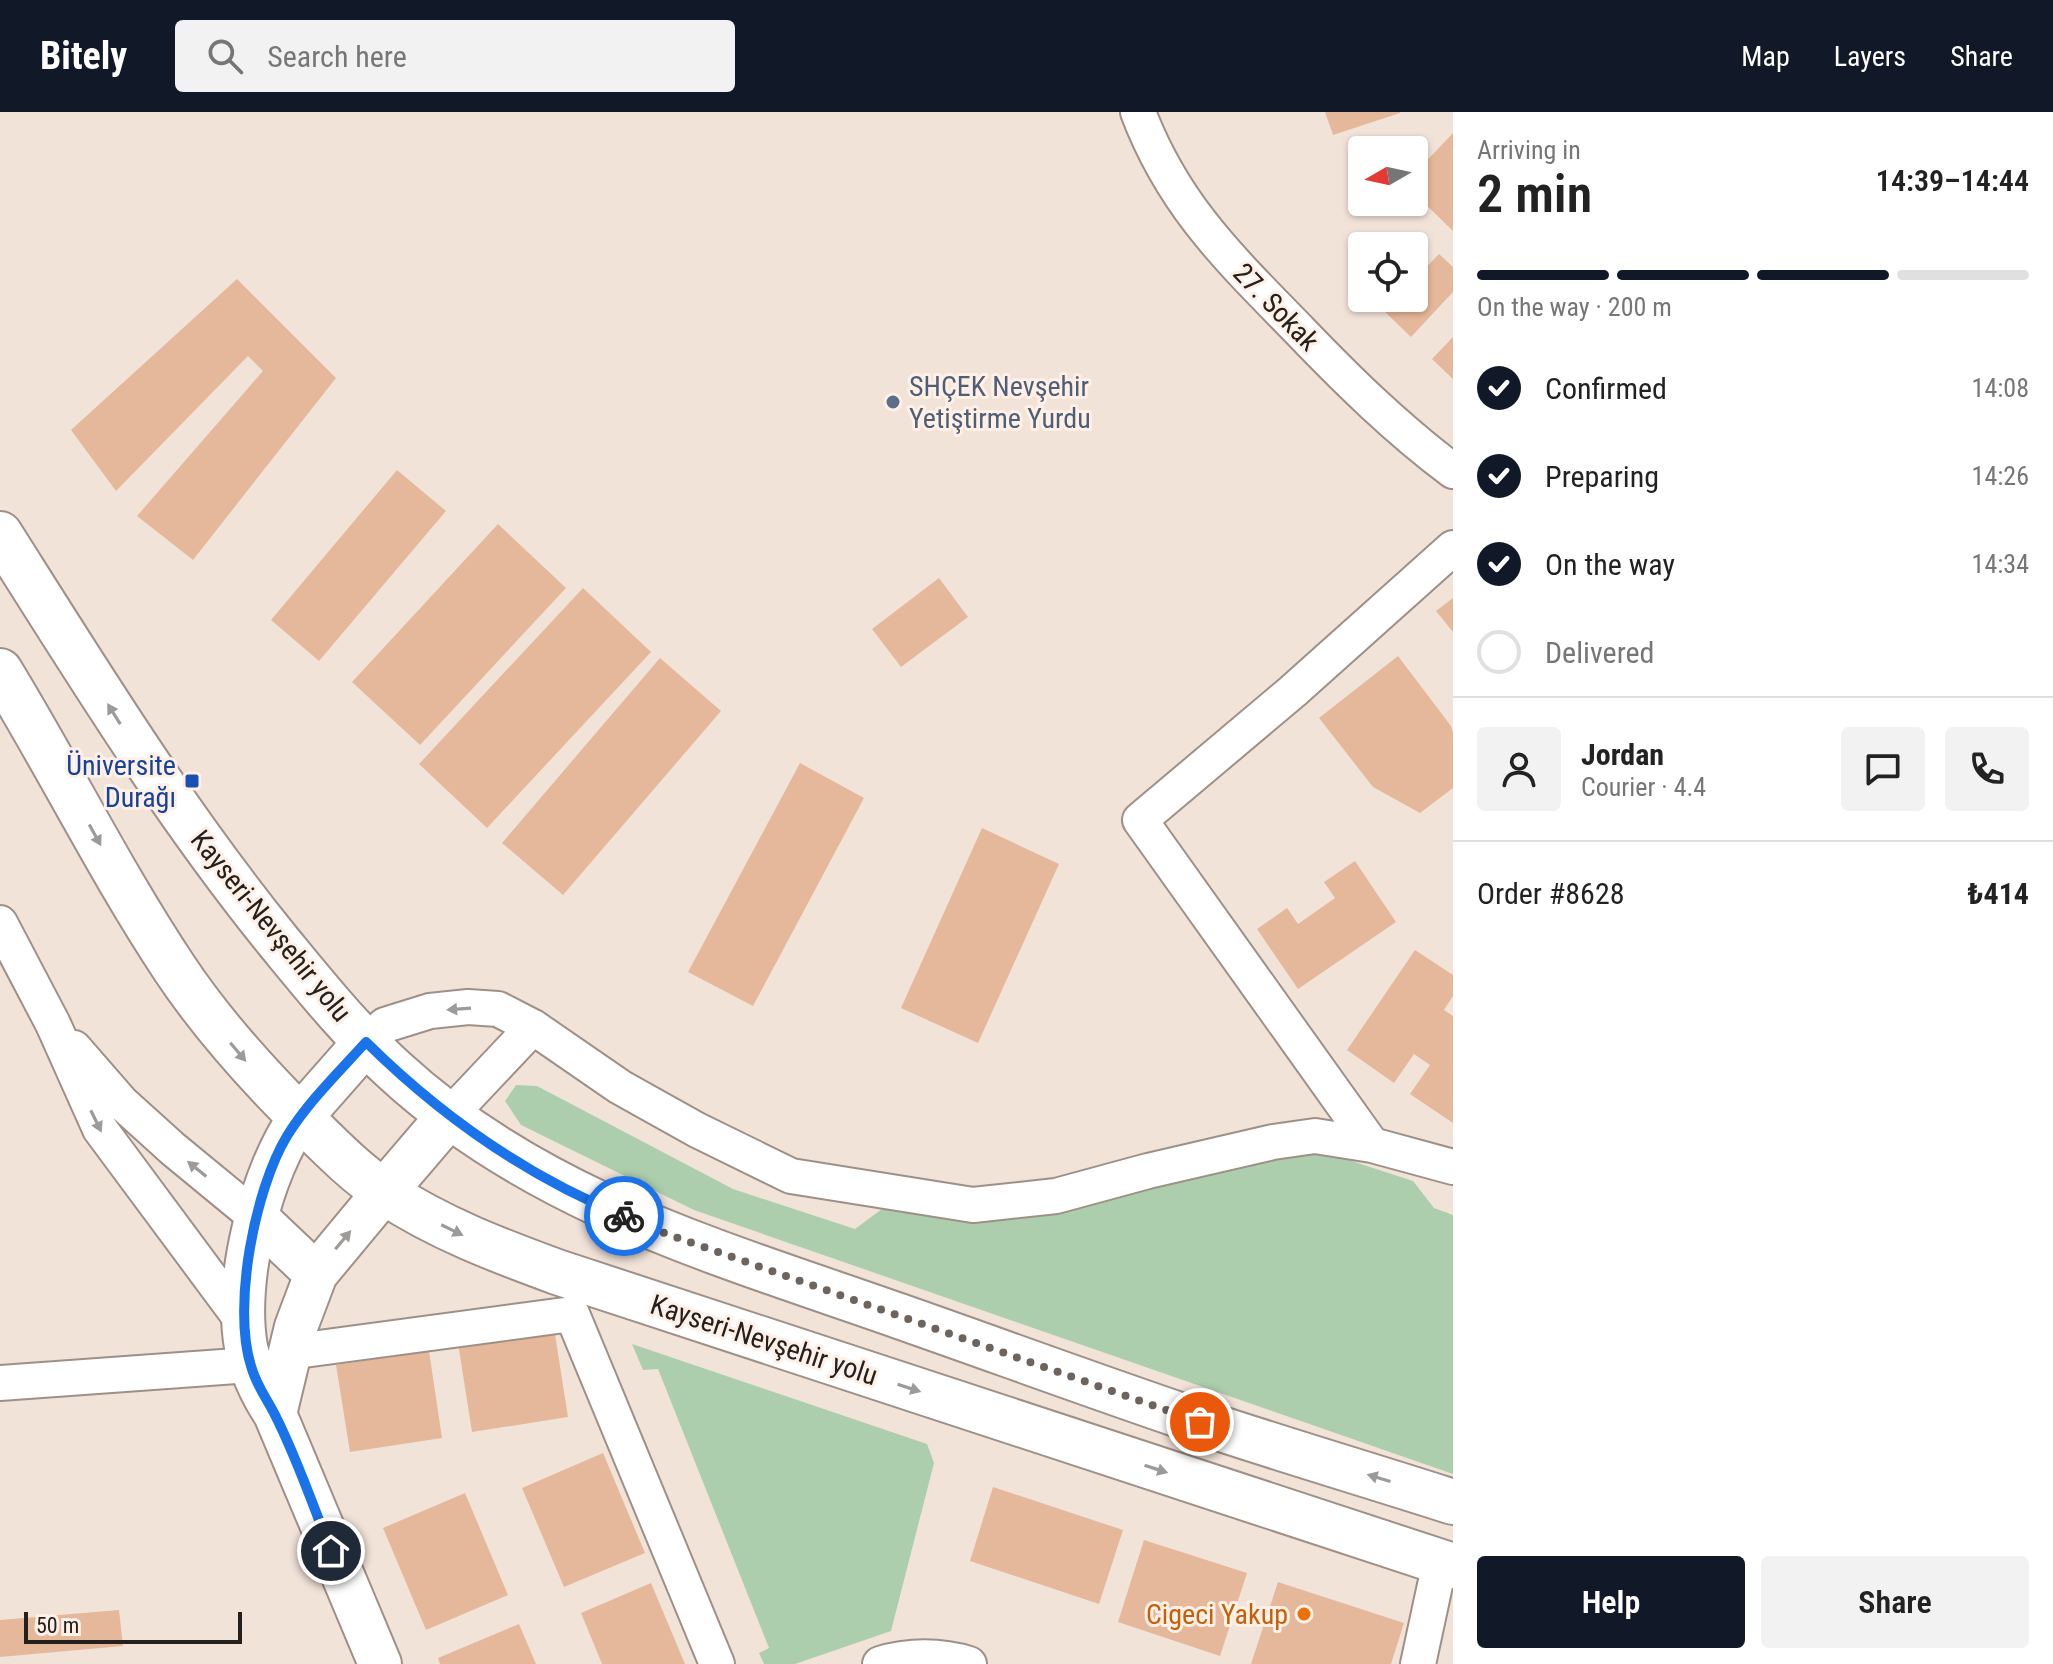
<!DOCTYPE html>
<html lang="en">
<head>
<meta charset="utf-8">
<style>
  :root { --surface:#fff; --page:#f2f2f2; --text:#222; --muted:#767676; --line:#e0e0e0; --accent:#111827 }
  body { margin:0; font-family:"Roboto Condensed",sans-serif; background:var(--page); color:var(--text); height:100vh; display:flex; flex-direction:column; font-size:30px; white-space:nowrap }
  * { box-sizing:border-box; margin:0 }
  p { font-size:26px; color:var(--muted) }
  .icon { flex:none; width:44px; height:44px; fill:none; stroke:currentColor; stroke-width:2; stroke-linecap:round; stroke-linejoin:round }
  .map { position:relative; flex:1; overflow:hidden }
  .drawer { display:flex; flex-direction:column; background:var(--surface); width:600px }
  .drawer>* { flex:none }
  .needle { width:52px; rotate:261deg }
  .tools { position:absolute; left:1348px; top:24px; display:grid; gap:16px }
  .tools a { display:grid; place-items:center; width:80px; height:80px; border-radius:8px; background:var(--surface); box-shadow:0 2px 6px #0004; font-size:40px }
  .scale { position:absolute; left:24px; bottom:20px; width:218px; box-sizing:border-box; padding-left:8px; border:4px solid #25201c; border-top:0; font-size:22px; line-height:28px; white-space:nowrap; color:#25201c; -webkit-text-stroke:6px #fff0e7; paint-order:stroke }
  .pin { position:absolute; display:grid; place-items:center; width:68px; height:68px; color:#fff; margin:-34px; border:4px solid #fff; border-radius:50%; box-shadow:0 2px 8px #0007 }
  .courier { position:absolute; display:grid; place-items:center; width:80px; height:80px; margin:-40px; border:6px solid #1a73e8; border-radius:50%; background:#fff; color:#222; box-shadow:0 2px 10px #0007 }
  .overview em { font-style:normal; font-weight:600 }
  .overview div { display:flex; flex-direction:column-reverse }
  .overview { display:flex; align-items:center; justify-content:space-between; height:136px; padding:0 24px }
  h1 { font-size:52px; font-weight:600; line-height:60px }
  .bar { display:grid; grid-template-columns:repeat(4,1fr); gap:12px 8px; align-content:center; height:96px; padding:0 24px }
  .bar i { height:10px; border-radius:6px; background:var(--line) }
  .bar .on { background:var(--accent) }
  .bar p { grid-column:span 4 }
  .line { display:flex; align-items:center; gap:20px; padding:0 24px; border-top:2px solid var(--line) }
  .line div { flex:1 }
  .round { display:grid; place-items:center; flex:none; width:84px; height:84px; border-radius:8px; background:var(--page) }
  ol { padding:0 24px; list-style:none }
  li { display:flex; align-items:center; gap:24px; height:88px }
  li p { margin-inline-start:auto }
  li .icon { padding:8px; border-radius:50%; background:var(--accent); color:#fff; stroke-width:4 }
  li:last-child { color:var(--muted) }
  li i { width:44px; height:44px; border:4px solid var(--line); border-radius:50% }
  .cta { display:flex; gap:16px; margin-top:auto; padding:16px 24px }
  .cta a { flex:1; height:92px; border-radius:8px; background:var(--accent); color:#fff; font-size:32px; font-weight:600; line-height:92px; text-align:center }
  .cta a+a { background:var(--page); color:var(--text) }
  header { display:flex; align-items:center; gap:48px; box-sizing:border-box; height:112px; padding:0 40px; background:var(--accent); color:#fff }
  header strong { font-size:38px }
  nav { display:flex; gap:44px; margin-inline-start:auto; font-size:28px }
  .search { width:560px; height:72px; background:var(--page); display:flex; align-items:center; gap:20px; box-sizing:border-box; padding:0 28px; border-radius:8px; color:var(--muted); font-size:30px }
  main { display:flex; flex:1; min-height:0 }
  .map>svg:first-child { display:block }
  .green { fill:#adcead }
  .building { fill:#e6b89b }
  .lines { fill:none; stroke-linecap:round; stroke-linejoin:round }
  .minor-casing { stroke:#9e9087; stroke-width:38 }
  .tertiary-casing { stroke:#9e9087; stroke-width:46 }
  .trunk-casing { stroke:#9e9087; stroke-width:48 }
  .minor { stroke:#fff; stroke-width:34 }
  .tertiary { stroke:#fff; stroke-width:42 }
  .trunk { stroke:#fff; stroke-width:44 }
  .oneway { fill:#9d9b99 }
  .done { stroke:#6d645e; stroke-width:8; stroke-dasharray:0 14.4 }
  .route { stroke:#1a73e8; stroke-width:10 }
  .service-dot { fill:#5c6f8a; stroke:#fff0e7; stroke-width:3 }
  .transit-dot { fill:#1a4fb4; stroke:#fff0e7; stroke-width:3 }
  .food-dot { fill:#e8710a; stroke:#fff0e7; stroke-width:3 }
  .labels { text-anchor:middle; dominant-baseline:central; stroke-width:6; stroke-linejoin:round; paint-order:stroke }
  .street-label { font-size:28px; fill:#25201c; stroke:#fff0e7 }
  .service-label { font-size:28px; fill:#4e5e75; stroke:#fff0e7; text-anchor:start }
  .transit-label { font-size:28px; fill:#164399; stroke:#fff0e7; text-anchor:end }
  .food-label { font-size:28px; fill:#c56008; stroke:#fff0e7; text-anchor:end }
</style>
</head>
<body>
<header>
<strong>Bitely</strong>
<div class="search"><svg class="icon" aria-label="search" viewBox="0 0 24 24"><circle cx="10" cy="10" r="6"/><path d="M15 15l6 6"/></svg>Search here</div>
<nav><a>Map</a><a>Layers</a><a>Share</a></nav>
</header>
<main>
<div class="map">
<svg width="1453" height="1552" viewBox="0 0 1453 1552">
  <rect width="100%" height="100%" fill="#f2e3d9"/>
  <!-- green -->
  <path class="green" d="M516 973 537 974 733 1077 855 1117 882 1097 963 1107 1051 1100 1277 1045 1330 1042 1413 1069 1434 1096 1453 1103V1362L694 1098 521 1013 505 989Z
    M632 1232 927 1332 934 1351 891 1519 795 1552H764L759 1541 769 1536 658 1257 643 1258Z"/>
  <!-- building -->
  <path class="building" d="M1325 0H1400V1L1333 23Z
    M1453 21V119L1414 81V62Z
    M1439 142 1453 155V180L1411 225 1384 199 1397 186H1414V168Z
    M237 167 336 266 193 448 137 404 263 259 248 244 116 379 71 318Z
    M1453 225V267L1432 247Z
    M397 358 446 399 319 549 271 508Z
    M498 412 566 476 420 633 352 570Z
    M939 466 968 505 901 555 872 517Z
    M583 476 651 540 487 716 419 652Z
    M1453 486V520L1436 499Z
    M1398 544 1451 614 1453 621V676L1420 701 1373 675 1319 606Z
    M660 546 721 599 563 783 502 731Z
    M800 651 864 686 753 894 688 860Z
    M982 716 1059 752 978 931 901 896Z
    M1355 749 1396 810 1298 877 1257 817 1287 796 1298 812 1335 786 1324 770Z
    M1415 838 1453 863V884L1444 898 1453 904V1011L1410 982 1430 953 1414 942 1394 971 1347 938Z
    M554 1216 568 1305 472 1320 458 1231Z
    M429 1239 442 1326 350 1340 336 1253Z
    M603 1341 645 1441 564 1475 522 1376Z
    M993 1375 1123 1418 1099 1492 970 1449Z
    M465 1381 508 1483 426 1518 383 1416Z
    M1144 1428 1247 1461 1220 1544 1118 1510Z
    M1278 1470 1404 1511 1391 1552H1251Z
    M651 1471 685 1552H602L581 1501Z
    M119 1498 123 1534 0 1545V1508Z
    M519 1512 536 1552H440L438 1546Z"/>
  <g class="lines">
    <!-- minor casing -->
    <g class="minor-casing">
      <path id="minor" d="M1138 0C1174 95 1231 148 1300 219 1348 269 1397 317 1453 359
        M0 811 53 912 100 1017 244 1211
        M366 930 385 913 430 899 468 895 498 897 533 915 620 975 697 1018 791 1064 973 1093 1056 1084 1148 1059 1273 1030 1315 1024 1372 1033 1453 1055
        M74 936 121 990 173 1037 258 1107
        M449 1004 533 915
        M1372 1033 1140 708 1292 580 1453 436
        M289 1240 572 1202 717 1552
        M0 1271 250 1253
        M880 1552C908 1543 941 1543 969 1552
        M1418 1552 1440 1450"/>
    </g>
    <!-- tertiary casing -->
    <g class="tertiary-casing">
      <path id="tertiary" d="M300 1005C261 1059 234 1168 246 1235 251 1260 261 1281 275 1302L380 1552
        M258 1107 316 1162
        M275 1302 296 1215 316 1162 384 1080"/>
    </g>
    <!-- trunk casing -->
    <g class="trunk-casing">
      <path id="trunk" d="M0 422C88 561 174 701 278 829 315 874 351 919 394 958 537 1090 720 1141 899 1204 999 1239 1099 1276 1200 1310 1284 1338 1369 1363 1453 1390
        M0 559C60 657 111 761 175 857 211 911 254 959 300 1005 328 1032 354 1060 386 1081 439 1116 497 1138 557 1160L1453 1454
        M300 1005 366 930
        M384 1080 449 1004"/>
    </g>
    <!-- minor -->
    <use href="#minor" class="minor"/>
    <!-- tertiary -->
    <use href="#tertiary" class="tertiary"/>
    <!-- trunk -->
    <use href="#trunk" class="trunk"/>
  </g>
  <!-- one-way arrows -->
  <defs><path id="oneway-solid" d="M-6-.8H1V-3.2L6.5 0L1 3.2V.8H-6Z" transform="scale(2)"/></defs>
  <g class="oneway">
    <use href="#oneway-solid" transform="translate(114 602) rotate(-122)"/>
    <use href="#oneway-solid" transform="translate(95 723) rotate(61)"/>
    <use href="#oneway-solid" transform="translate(459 897) rotate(176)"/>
    <use href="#oneway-solid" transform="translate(238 940) rotate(50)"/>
    <use href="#oneway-solid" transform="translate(96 1009) rotate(64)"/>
    <use href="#oneway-solid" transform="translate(197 1057) rotate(-141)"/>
    <use href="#oneway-solid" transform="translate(452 1118) rotate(26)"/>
    <use href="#oneway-solid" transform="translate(343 1128) rotate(-50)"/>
    <use href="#oneway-solid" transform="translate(909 1276) rotate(18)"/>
    <use href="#oneway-solid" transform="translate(1156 1357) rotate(18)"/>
    <use href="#oneway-solid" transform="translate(1379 1366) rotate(-163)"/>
  </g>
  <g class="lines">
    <!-- done -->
    <path class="done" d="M624 1104 667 1122 1200 1310"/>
    <!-- route -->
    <path class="route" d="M331 1439C313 1394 297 1346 275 1303 267 1287 256 1273 251 1254 232 1194 255 1077 287 1024 308 990 339 960 366 930 441 1004 526 1064 624 1104"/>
  </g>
  <!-- markers -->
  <circle class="service-dot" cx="893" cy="290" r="8"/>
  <rect class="transit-dot" x="184" y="661" width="16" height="16" rx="4"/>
  <circle class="food-dot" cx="1304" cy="1502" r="8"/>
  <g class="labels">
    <!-- street labels -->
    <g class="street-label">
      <text transform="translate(1276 195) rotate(46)">27. Sokak</text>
      <text transform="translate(271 814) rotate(51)">Kayseri-Nevşehir yolu</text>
      <text transform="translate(764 1228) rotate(18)">Kayseri-Nevşehir yolu</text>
    </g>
    <!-- service labels -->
    <g class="service-label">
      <text x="909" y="274">SHÇEK Nevşehir<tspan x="909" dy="32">Yetiştirme Yurdu</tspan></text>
    </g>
    <!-- transit labels -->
    <g class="transit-label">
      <text x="176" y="653">Üniversite<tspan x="176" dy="32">Durağı</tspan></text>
    </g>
    <!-- food labels -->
    <g class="food-label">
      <text x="1288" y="1502">Cigeci Yakup</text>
    </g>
  </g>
</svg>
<div class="tools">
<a><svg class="needle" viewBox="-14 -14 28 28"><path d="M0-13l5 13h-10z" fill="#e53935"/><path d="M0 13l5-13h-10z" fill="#767676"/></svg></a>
<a><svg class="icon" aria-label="locate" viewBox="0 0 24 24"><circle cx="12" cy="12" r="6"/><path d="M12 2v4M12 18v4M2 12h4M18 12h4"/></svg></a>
</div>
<div class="scale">50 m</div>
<div class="pin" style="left:1200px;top:1310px;background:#ea580c"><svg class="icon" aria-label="bag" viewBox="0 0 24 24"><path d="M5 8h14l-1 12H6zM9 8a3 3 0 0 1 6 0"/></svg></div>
<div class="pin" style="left:331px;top:1439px;background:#1f2937"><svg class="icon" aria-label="home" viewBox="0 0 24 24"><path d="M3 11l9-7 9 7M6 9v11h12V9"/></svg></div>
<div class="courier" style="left:624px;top:1104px"><svg class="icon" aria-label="bike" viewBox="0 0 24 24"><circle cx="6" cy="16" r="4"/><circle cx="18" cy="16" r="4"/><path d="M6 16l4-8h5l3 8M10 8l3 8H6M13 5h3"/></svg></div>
</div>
<section class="drawer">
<div class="overview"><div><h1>2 min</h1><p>Arriving in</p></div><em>14:39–14:44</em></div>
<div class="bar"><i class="on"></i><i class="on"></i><i class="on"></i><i></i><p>On the way · 200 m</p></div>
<ol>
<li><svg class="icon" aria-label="check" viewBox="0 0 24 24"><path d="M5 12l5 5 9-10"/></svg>Confirmed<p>14:08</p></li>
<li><svg class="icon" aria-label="check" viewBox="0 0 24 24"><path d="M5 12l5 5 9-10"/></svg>Preparing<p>14:26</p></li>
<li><svg class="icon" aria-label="check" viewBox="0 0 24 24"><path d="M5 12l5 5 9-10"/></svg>On the way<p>14:34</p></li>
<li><i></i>Delivered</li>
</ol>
<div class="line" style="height:144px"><a class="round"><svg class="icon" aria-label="person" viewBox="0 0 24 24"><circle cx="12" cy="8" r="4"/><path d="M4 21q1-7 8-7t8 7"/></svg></a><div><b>Jordan</b><p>Courier · 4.4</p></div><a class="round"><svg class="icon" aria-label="chat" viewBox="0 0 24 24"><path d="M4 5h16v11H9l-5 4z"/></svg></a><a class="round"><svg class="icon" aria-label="phone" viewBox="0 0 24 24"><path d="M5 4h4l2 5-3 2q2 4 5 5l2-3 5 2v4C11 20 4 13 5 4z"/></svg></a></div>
<div class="line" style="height:104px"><div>Order #8628</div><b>₺414</b></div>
<div class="cta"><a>Help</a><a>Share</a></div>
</section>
</main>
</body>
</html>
